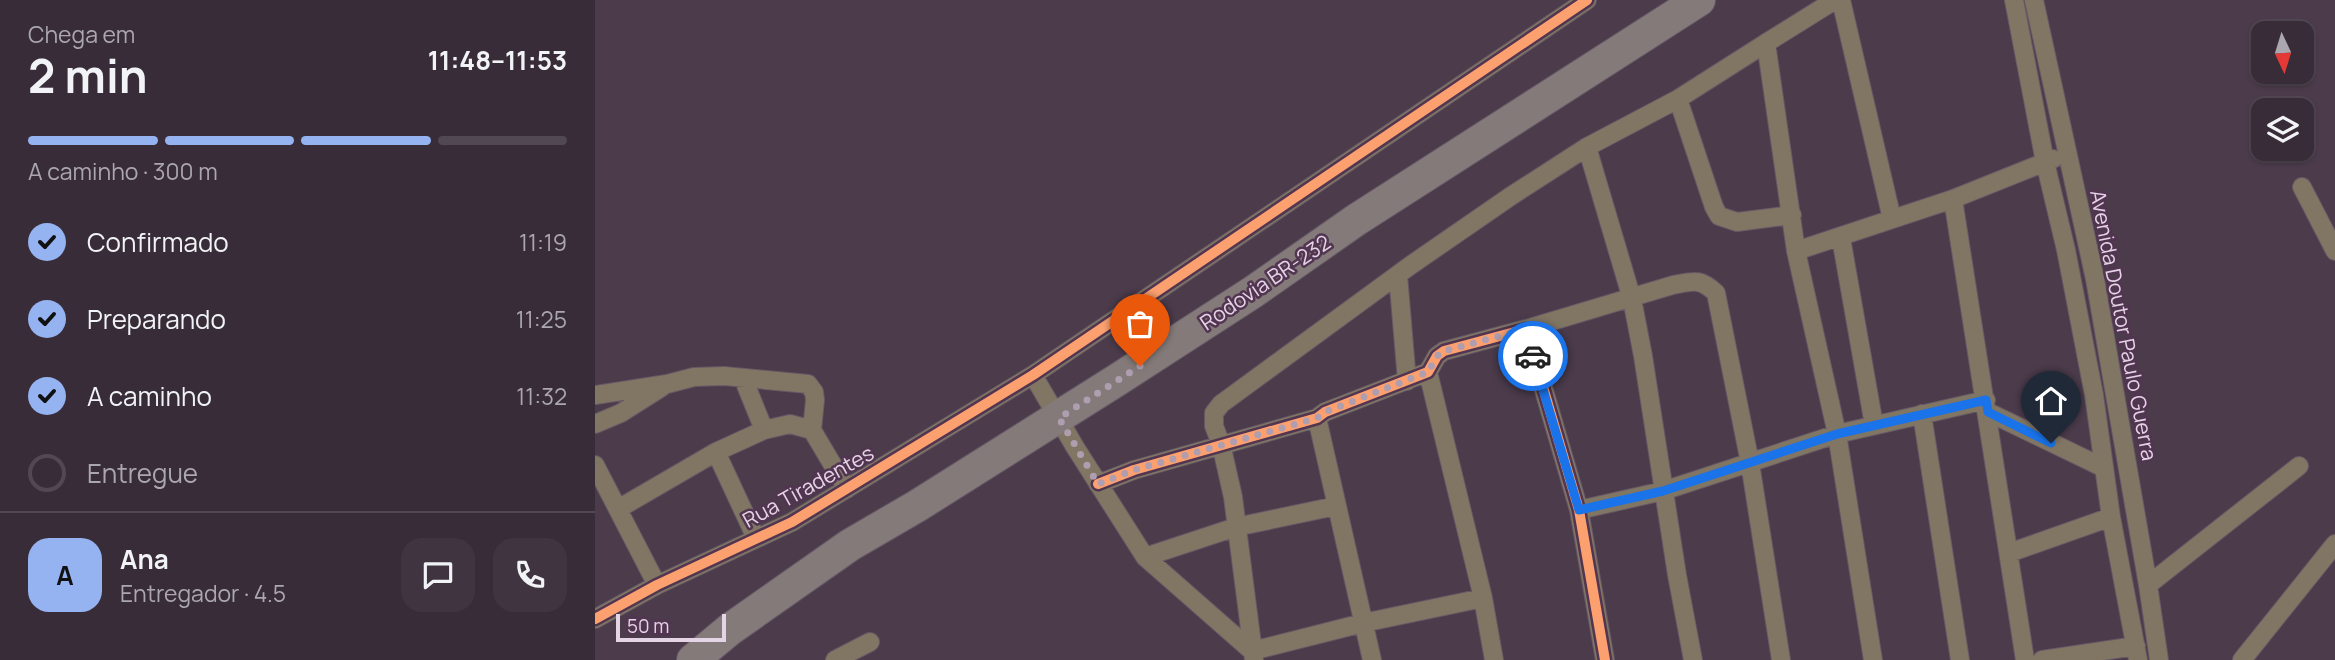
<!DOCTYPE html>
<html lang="pt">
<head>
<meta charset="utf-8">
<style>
  :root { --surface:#382c38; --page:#3f3440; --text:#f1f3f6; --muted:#aba7ae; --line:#524853; --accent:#95b2f1 }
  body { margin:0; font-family:Manrope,sans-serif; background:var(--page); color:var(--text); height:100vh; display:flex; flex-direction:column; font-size:26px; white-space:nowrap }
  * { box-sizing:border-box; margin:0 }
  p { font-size:23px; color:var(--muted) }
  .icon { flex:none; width:38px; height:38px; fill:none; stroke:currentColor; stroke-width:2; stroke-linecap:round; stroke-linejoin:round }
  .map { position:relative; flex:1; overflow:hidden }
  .sheet { display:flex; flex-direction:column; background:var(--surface); width:595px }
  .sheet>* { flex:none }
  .needle { width:46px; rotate:176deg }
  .buttons { position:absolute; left:1656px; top:21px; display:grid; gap:14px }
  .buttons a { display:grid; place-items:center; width:63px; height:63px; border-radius:14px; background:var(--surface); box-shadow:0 2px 5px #0004,0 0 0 2px var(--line); font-size:35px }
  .scale { position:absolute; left:21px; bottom:18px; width:110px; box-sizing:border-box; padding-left:7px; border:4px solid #e5d4e5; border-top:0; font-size:19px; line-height:24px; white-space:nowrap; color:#e5d4e5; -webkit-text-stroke:5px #513551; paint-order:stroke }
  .pin { position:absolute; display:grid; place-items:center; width:60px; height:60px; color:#fff; margin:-72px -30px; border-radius:50% 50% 50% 0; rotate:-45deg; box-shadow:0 0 7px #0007 }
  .pin .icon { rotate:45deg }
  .courier { position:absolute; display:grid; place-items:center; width:70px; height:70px; margin:-35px; border:5px solid #1a73e8; border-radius:50%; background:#fff; color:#222; box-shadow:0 2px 9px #0007 }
  .head em { font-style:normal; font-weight:700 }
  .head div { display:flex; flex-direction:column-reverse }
  .head { display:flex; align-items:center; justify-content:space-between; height:119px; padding:0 28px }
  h1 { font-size:46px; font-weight:700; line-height:52px }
  .bar { display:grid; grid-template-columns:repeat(4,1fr); gap:10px 7px; align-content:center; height:84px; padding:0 28px }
  .bar i { height:9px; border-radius:5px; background:var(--line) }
  .bar .selected { background:var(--accent) }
  .bar p { grid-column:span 4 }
  .line { display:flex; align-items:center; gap:18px; padding:0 28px; border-top:2px solid var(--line) }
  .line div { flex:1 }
  .round { display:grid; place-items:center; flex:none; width:74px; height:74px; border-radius:21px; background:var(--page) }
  ol { padding:0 28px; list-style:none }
  li { display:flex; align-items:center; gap:21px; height:77px }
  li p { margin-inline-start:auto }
  li .icon { padding:7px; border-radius:50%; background:var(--accent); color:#111; stroke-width:4 }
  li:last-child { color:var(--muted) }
  li i { width:38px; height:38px; border:4px solid var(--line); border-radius:50% }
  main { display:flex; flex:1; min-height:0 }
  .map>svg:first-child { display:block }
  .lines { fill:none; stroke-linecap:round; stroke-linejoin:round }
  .street-casing { stroke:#655865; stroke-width:20 }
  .highway-casing { stroke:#655865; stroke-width:34 }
  .street { stroke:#817664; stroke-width:18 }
  .highway { stroke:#847a7a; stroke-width:32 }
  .cycleway-casing { stroke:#513551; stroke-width:15 }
  .cycleway { stroke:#fca06f; stroke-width:10 }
  .done { stroke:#af9eaf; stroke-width:7; stroke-dasharray:0 12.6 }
  .route { stroke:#1a73e8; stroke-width:9 }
  .labels { text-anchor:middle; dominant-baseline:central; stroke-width:5; stroke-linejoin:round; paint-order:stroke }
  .street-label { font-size:21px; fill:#e5d4e5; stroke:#513551 }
</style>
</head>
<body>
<main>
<section class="sheet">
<div class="head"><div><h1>2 min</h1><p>Chega em</p></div><em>11:48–11:53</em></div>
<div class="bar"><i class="selected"></i><i class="selected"></i><i class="selected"></i><i></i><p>A caminho · 300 m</p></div>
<ol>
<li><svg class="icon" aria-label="check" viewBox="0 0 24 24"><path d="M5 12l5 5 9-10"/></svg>Confirmado<p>11:19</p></li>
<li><svg class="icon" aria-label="check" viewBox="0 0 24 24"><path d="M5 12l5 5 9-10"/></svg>Preparando<p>11:25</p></li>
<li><svg class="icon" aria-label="check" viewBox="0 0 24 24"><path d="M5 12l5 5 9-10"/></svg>A caminho<p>11:32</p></li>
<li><i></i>Entregue</li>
</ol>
<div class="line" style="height:126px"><b class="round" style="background:var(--accent);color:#111">A</b><div><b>Ana</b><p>Entregador · 4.5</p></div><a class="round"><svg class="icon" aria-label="chat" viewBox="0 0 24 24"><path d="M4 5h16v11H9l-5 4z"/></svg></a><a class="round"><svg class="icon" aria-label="phone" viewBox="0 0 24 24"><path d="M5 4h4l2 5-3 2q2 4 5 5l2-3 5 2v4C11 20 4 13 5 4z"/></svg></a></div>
</section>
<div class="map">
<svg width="1740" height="660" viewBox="0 0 1740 660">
  <rect width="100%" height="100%" fill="#4b3b4b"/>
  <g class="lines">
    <!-- street casing -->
    <g class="street-casing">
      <path id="street" d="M1240 0 1171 43 1201 251 1242 434 1278 660
        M1246 0 1297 219
        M1419 0 1450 162 1471 250 1499 395 1516 517 1543 660
        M1439 0 1500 279 1553 585 1564 660
        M1083 99 1119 207 1124 216 1142 222 1197 215
        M992 147 1037 299 1048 356 1082 575 1098 660
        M1707 187 1740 251
        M1358 199 1430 660
        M1246 238 1279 425
        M1201 251 1358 199 1458 159
        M803 275 812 381
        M931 329 1078 285C1099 281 1105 278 1121 293L1155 463 1186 660
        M833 372 888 598 899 660
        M438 375 480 447 550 557 657 651
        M148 378 169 430
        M0 395 72 384 99 377 129 376 213 384 219 392 220 400 217 430 252 489
        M1393 412 1509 468
        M1327 414 1365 660
        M722 418 777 660
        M0 424 26 413 67 387
        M121 452 161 538
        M0 465 62 585
        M503 484 539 470 722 418 730 412 833 372 842 356 849 351 931 329 984 510 1010 660
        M23 509 121 452 169 430 195 424 217 430
        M984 510 1068 491 1242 434 1391 400
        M1414 553 1516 517
        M550 557 641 527 741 506
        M1553 585 1704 466
        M0 619 62 585 197 522 438 375 992 0
        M657 651 768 623 888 598
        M240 660 275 642
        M659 660 638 497 626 444 619 426V413L626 404 816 265 916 196 992 147 1083 99 1171 43
        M1447 660 1541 646
        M1647 660 1740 544"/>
    </g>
    <!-- highway casing -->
    <g class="highway-casing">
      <path id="highway" d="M98 660 134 630 255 545 322 506 522 380 658 292 761 220 1104 0"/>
    </g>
    <!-- street -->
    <use href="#street" class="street"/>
    <!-- highway -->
    <use href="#highway" class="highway"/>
    <!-- cycleway casing -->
    <g class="cycleway-casing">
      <path id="cycleway" d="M503 484 539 470 722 418 730 412 833 372 842 356 849 351 931 329 984 510 1010 660
        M0 619 62 585 197 522 438 375 992 0"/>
    </g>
    <!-- cycleway -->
    <use href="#cycleway" class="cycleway"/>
  </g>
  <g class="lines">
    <!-- done -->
    <path class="done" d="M545 366 464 418 503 484 539 470 722 418 730 412 833 372 842 356 849 351 931 329 938 356"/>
    <!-- route -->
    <path class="route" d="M938 356 984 510 1068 491 1242 434 1391 400 1393 412 1456 443"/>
  </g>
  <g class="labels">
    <!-- street labels -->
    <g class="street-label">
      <text transform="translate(670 282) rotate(-34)">Rodovia BR-232</text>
      <text transform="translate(1529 325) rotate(79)">Avenida Doutor Paulo Guerra</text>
      <text transform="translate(213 486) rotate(-29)">Rua Tiradentes</text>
    </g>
  </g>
</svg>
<div class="buttons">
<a><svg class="needle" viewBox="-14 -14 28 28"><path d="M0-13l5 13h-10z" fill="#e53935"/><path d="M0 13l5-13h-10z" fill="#aba7ae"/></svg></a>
<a><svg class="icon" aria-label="layers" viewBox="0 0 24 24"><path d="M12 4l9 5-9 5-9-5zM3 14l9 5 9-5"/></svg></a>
</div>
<div class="scale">50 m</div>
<div class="pin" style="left:545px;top:366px;background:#ea580c"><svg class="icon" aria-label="bag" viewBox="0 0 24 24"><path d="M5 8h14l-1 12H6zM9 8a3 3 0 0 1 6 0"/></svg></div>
<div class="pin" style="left:1456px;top:443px;background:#1f2937"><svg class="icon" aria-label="home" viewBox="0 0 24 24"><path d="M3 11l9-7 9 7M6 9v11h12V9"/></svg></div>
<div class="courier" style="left:938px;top:356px"><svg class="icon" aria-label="car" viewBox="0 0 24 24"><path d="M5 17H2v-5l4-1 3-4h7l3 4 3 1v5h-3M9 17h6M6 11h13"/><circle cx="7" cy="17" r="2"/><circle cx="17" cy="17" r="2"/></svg></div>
</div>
</main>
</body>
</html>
